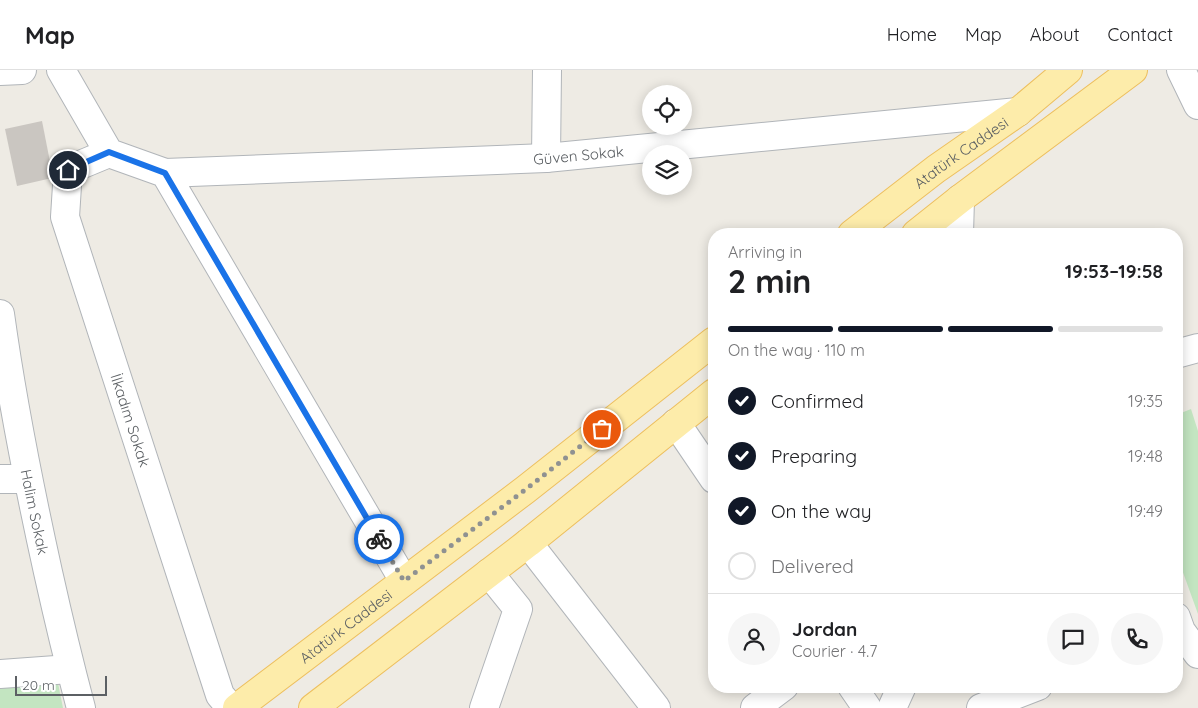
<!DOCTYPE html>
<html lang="en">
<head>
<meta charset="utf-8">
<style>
  :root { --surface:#fff; --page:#f6f6f6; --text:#202124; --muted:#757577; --line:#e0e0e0; --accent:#111827 }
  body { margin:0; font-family:Quicksand,sans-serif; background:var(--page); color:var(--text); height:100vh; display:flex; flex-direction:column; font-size:19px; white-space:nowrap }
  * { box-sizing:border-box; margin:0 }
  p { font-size:16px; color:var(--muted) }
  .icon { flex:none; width:28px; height:28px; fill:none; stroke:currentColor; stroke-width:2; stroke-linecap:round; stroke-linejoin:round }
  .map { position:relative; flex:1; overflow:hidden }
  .side { position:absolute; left:708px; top:158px; width:475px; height:465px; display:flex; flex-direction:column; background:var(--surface); border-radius:20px; box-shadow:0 2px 12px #0003 }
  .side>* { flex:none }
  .tools { position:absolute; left:642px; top:15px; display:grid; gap:10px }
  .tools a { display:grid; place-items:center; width:50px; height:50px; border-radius:50%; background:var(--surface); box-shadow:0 2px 12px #0003; font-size:25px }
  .scale { position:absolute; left:15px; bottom:12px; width:92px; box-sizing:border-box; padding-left:5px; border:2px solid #5c6064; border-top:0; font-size:14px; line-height:18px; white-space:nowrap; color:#5c6064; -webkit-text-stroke:4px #fff; paint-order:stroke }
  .pin { position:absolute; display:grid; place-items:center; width:42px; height:42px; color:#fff; margin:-21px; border:2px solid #fff; border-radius:50%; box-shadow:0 1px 5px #0007 }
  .courier { position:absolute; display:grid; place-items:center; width:50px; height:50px; margin:-25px; border:4px solid #1a73e8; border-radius:50%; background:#fff; color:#222; box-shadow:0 1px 6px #0007 }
  .headline em { font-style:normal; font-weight:700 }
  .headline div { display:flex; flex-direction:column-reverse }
  .headline { display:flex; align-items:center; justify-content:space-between; height:85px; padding:0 20px }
  h1 { font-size:32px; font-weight:700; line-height:38px }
  .bar { display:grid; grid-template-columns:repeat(4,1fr); gap:8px 5px; align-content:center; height:60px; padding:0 20px }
  .bar i { height:6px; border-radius:4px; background:var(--line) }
  .bar .on { background:var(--accent) }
  .bar p { grid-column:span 4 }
  .line { display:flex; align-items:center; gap:12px; padding:0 20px; border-top:1px solid var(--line) }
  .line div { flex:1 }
  .round { display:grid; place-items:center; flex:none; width:52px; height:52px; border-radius:26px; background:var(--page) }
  ol { padding:0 20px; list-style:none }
  li { display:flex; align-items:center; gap:15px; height:55px }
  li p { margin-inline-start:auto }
  li .icon { padding:5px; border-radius:50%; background:var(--accent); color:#fff; stroke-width:4 }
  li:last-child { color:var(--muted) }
  li i { width:28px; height:28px; border:2px solid var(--line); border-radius:50% }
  header { display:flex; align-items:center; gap:30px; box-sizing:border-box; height:70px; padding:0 25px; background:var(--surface); border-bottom:1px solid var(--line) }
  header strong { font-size:24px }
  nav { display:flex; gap:28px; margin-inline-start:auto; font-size:18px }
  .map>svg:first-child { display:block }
  .green { fill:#c3e5c1 }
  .building { fill:#cac6c1 }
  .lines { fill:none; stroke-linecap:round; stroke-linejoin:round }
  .minor-casing { stroke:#b1b5b9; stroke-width:30 }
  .major-casing { stroke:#edbf5e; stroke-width:30 }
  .minor { stroke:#fff; stroke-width:28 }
  .major { stroke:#fdecaa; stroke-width:28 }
  .done { stroke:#8f9191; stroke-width:5; stroke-dasharray:0 9 }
  .route { stroke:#1a73e8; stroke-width:6 }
  .labels { text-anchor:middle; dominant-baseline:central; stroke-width:4; stroke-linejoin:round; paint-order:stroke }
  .street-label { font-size:15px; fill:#5c6064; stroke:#fff }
</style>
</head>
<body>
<header>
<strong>Map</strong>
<nav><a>Home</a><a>Map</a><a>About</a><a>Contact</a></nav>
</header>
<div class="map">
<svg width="1198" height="638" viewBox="0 0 1198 638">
  <rect width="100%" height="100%" fill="#eeebe4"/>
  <!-- green -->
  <path class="green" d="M1191 339 1198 361V544L1176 483V345Z
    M58 613 63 638H0V617Z"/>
  <!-- building -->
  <path class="building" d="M42 51 52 102V108L17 116 5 59Z"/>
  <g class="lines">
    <!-- minor casing -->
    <g class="minor-casing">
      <g id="minor">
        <path d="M61 0 109 83 165 103 404 511"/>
        <path d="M1181 0 1198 35"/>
        <path d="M0 1 22 0"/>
        <path id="s1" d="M109 83 68 100 65 147 220 625 231 638"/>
        <path d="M546 88 547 0"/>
        <path id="s2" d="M165 103 546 88 1018 42"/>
        <path d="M959 164 960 129"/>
        <path id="s3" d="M0 244C12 331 29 416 48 502 58 547 69 593 81 638"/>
        <path d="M1176 284 1198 278"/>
        <path d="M676 353 714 409"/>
        <path d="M0 409H27"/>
        <path d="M528 473 656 638"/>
        <path d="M1176 547 1181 561 1198 584"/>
        <path d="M0 604 70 599"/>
        <path d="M852 616 867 638"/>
        <path d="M484 638 518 539 489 503"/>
        <path d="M755 638 784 616"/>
        <path d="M892 638 902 616"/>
        <path d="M981 638 1038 616"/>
      </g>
    </g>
    <!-- major casing -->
    <g class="major-casing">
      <g id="major">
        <path id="s4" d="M852 164 936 99 1018 42 1068 0"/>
        <path d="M916 164 960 129 1133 0"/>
        <path id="s5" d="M237 638 525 420 714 271"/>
        <path d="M313 638 528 473 714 323"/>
      </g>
    </g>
    <!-- minor -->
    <use href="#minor" class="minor"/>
    <!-- major -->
    <use href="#major" class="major"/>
  </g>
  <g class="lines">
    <!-- done -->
    <path class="done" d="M379 469 404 511 525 420 602 359"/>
    <!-- route -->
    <path class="route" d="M68 100 109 82 165 103 379 469"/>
  </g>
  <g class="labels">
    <!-- street labels -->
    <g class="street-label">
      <text stroke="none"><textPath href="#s4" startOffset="136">Atatürk Caddesi</textPath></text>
      <text stroke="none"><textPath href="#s2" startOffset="414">Güven Sokak</textPath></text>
      <text stroke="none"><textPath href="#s1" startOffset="305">İlkadım Sokak</textPath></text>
      <text stroke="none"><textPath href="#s3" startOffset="201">Halim Sokak</textPath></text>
      <text stroke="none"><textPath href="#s5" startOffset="136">Atatürk Caddesi</textPath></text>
    </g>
  </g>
</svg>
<div class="tools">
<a><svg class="icon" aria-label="locate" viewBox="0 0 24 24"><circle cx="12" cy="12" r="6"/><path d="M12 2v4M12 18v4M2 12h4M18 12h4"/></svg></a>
<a><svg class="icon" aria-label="layers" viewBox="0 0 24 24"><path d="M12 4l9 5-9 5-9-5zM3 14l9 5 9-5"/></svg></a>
</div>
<div class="scale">20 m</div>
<div class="pin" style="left:602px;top:359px;background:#ea580c"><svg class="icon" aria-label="bag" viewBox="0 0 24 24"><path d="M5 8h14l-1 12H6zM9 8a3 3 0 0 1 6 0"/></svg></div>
<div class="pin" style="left:68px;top:100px;background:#1f2937"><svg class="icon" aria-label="home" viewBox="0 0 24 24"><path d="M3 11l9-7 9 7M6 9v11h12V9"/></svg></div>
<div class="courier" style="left:379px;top:469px"><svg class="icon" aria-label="bike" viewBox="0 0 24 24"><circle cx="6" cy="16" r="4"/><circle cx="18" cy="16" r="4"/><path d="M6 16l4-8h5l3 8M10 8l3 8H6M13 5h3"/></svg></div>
<section class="side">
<div class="headline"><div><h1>2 min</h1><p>Arriving in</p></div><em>19:53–19:58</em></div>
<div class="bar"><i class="on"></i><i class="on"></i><i class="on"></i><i></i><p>On the way · 110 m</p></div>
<ol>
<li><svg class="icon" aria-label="check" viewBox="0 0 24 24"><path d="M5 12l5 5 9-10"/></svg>Confirmed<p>19:35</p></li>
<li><svg class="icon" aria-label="check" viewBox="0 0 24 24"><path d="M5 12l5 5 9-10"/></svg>Preparing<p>19:48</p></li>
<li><svg class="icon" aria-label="check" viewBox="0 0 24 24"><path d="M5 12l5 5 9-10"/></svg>On the way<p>19:49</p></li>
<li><i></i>Delivered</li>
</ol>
<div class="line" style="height:90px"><a class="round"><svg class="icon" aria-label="person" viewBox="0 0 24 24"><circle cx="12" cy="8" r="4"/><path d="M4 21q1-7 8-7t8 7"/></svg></a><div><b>Jordan</b><p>Courier · 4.7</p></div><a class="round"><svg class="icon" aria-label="chat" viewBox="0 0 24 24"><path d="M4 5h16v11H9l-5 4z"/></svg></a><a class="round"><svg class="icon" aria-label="phone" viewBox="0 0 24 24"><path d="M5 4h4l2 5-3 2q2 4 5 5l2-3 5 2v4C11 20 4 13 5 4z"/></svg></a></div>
</section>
</div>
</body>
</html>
